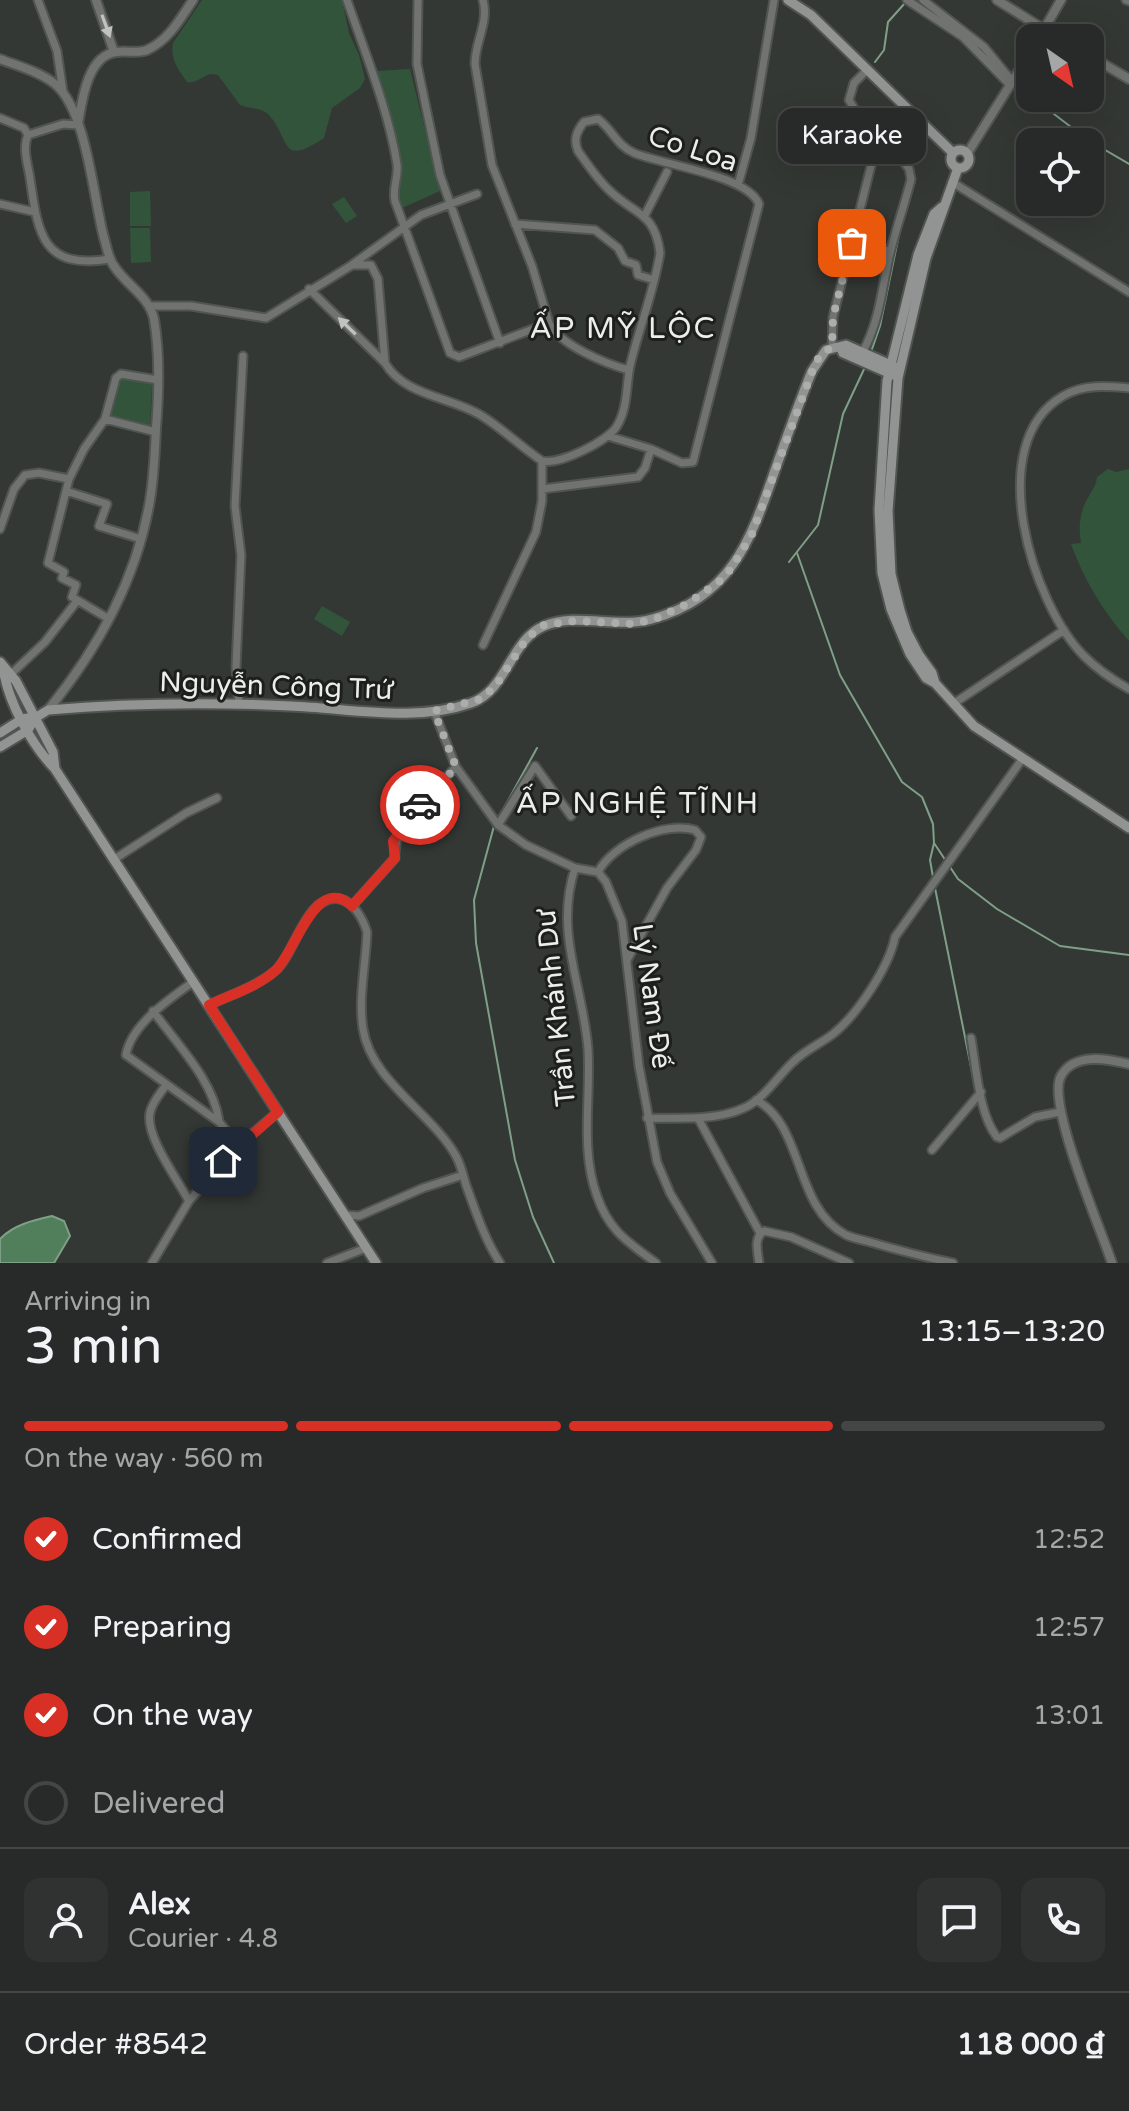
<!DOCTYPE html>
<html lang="en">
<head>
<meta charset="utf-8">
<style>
  :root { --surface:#272a28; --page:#2f3230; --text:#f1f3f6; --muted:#a4a7a8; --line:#434645; --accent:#d93025 }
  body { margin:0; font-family:"Varela Round",sans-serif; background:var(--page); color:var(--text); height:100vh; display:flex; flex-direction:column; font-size:30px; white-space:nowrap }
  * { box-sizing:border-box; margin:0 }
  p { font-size:26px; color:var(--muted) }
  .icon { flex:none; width:44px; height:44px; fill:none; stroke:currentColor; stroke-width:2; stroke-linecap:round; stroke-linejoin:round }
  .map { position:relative; height:1263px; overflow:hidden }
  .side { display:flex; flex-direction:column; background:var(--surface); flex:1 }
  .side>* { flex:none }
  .needle { width:52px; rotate:146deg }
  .buttons { position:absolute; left:1016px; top:24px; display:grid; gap:16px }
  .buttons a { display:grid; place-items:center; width:88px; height:88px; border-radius:16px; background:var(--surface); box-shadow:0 8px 32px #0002,0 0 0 2px var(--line); font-size:40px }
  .pin { position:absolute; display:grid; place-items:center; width:68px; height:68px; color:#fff; margin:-34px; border-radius:16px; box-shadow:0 4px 12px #0006 }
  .courier { position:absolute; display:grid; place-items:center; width:80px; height:80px; margin:-40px; border:6px solid #d93025; border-radius:50%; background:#fff; color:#222; box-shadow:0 2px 10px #0007 }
  .bubble { position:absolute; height:56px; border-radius:16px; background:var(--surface); box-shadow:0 8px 32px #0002,0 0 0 2px var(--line); font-size:26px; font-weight:600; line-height:56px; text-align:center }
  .overview em { font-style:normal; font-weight:600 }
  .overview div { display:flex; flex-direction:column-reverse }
  .overview { display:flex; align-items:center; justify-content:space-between; height:136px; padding:0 24px }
  h1 { font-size:52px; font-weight:600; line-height:60px }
  .bar { display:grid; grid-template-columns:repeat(4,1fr); gap:12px 8px; align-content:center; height:96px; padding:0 24px }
  .bar i { height:10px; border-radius:6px; background:var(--line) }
  .bar .current { background:var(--accent) }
  .bar p { grid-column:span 4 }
  .line { display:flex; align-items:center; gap:20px; padding:0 24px; border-top:2px solid var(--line) }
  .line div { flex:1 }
  .round { display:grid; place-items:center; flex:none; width:84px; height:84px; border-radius:16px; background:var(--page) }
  ol { padding:0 24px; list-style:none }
  li { display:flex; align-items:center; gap:24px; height:88px }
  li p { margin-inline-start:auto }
  li .icon { padding:8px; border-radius:50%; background:var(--accent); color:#fff; stroke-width:4 }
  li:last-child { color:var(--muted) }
  li i { width:44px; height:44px; border:4px solid var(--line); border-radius:50% }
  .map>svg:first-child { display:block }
  .green { fill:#32543b }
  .water { fill:#517f5c; stroke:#7fa087; stroke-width:2 }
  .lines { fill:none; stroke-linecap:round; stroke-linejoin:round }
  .stream { stroke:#7fa087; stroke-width:2 }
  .minor-casing { stroke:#515552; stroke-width:11 }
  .tertiary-casing { stroke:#515552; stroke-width:12 }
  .secondary-casing { stroke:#515552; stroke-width:13 }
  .minor { stroke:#717371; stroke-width:7 }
  .tertiary { stroke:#717371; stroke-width:8 }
  .secondary { stroke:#919492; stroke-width:9 }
  .oneway { fill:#c0c3c1 }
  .done { stroke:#abaeac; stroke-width:8; stroke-dasharray:0 14.4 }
  .route { stroke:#d93025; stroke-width:10 }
  .labels { text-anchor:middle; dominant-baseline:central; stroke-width:6; stroke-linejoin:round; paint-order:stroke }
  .street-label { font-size:28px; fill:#ebeeec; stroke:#1d1f1d }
  .neighbourhood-label { font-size:30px; letter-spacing:2px; fill:#ebeeec; stroke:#1d1f1d }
</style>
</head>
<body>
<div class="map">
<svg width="1129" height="1263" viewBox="0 0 1129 1263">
  <rect width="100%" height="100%" fill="#343835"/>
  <!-- green -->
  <path class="green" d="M202 0H342L349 33 359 55 365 79 360 88 332 108 324 138C279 168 291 139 269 115 261 107 250 109 240 105L218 75C205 70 199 85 187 82 178 69 170 59 173 43Z
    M410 69 440 191 402 208 396 190 401 166 376 71Z
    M150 191 151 226H130V192Z
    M344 197 357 216 346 223 332 204Z
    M130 228H150L151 262 131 263Z
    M120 377 152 384 150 426 111 417Z
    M1108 469 1116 472 1129 469V641C1104 613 1084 580 1071 544L1081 543C1078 527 1080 510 1089 496 1093 488 1096 486 1097 477Z
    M322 606 350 622 342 636 314 619Z"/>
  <!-- water -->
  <path class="water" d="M52 1216 64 1221 70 1236 54 1263H0V1239C13 1225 34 1220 52 1216Z"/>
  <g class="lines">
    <!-- stream -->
    <path class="stream" d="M914 0 941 18
      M875 62 884 50 888 22 905 3
      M1019 87 1030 96
      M1033 98 1088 140 1129 164
      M861 113 909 160 915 181 900 230 880 326 871 352
      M797 553 840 675 902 782 922 797 933 824 934 843 930 860 933 877
      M789 562 818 525 843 414 866 365
      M499 817 537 748
      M494 826 474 900 476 943 515 1160 533 1217 554 1263
      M934 843 946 861
      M950 867 958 879 997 909 1060 946 1129 955
      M935 888 973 1077"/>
    <!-- minor casing -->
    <g class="minor-casing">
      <path id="minor" d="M38 0 57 51 63 92
        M347 0C365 53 388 108 397 164 399 177 392 187 395 201L450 353 459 357 549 323
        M418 0 417 64 440 175 500 343
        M483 0C489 23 475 41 475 64L492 165 532 266 549 323C560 345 606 364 629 370
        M907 0 963 37 1010 85
        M923 0 984 47 1012 81
        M1126 0 1129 1
        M0 118 24 128 28 135
        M28 135C22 148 28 165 30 178 38 234 42 270 110 259
        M28 135 63 124 78 125
        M952 182 1129 292
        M738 185 751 138 774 0
        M0 204 35 212
        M645 215 667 172
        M515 224 595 230 618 248 625 261 636 265 638 275 654 280
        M831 239 890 251
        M353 264 421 215 477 194
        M309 289 385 363
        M150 306H191L266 318 352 265H371L378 279 385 363C404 396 452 397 482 416 503 429 521 447 542 461 560 465 608 441 617 426 628 408 626 385 630 366 639 328 654 291 660 253 655 212 635 215 610 191 597 179 588 165 578 151 573 139 577 131 584 122L598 119C612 129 617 146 634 153 663 165 747 175 759 204L693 462 682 463 651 449 608 436
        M832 347 833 317 878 138
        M863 351C880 321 882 286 890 253 896 228 905 204 911 179L909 169 904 162 862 122 849 100 854 83 867 70
        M1129 388C1107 386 1083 384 1063 396 982 443 1032 604 1084 656 1097 669 1113 680 1129 689
        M105 419 156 432
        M69 479 48 563 64 572 62 578 76 585 72 597 109 619
        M542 489 638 477 645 468 651 449
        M66 491 107 504 99 526 141 539
        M0 529 14 489 25 475 39 473 69 479 84 449 105 419 116 378 121 374 158 380
        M483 645 536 532 542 501V461
        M10 675 45 642 77 601
        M239 704 236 667 241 555 235 506 243 356
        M953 704 1064 630
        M434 711 456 767 498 825 526 845 575 868 598 872 606 882 622 921 639 1066 657 1162 670 1193 712 1263
        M498 825 535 766 571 816
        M113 860 186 813 217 798
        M575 868C554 933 583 985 588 1049 591 1097 580 1150 597 1196 609 1231 628 1242 656 1263
        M598 872C613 844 664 821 695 830L701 837 696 850 667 888 627 960
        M352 906 395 858C392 822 432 792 456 767
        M193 982C169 999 131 1025 126 1055L219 1122 239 1145
        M209 1005C230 995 258 986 276 970 296 952 306 893 340 899 354 902 363 919 367 932 366 963 358 998 363 1029 371 1081 432 1113 456 1156 461 1165 463 1175 466 1185 476 1212 484 1238 500 1263
        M153 1011C177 1044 213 1080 219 1121
        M971 1038C976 1066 979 1115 997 1137L1000 1138 1035 1117 1060 1112
        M166 1085C160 1094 152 1102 150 1113 145 1136 178 1180 189 1201
        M756 1100C805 1126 793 1207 846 1235 853 1238 862 1240 870 1242 897 1250 925 1257 953 1263
        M647 1118C678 1118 716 1121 744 1108 763 1100 778 1076 793 1062 805 1050 820 1044 833 1034 857 1015 889 967 895 937L1023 758
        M698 1118 760 1233
        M932 1150 981 1092
        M345 1215 359 1216 423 1188 463 1175
        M152 1263 189 1201 239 1145 278 1112
        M327 1263 366 1248
        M759 1263C758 1252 753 1238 764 1231L791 1237 849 1263"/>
    </g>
    <!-- tertiary casing -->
    <g class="tertiary-casing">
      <path id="tertiary" d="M96 0 114 52
        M997 0 1058 38
        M1039 38 1061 0
        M1090 56 1129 79
        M0 59C18 66 40 72 55 84 87 111 93 197 104 238 107 247 108 258 114 266 126 285 149 296 154 319 160 354 159 392 156 428 155 452 154 476 150 500 137 578 97 650 48 710
        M78 124C82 101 87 56 116 52 127 50 137 54 147 50 169 40 180 19 193 0
        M967 154 1030 53
        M1112 1263C1101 1229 1046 1103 1061 1076 1074 1052 1108 1059 1129 1064"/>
    </g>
    <!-- secondary casing -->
    <g class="secondary-casing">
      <path id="secondary" d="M788 0 811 15 953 153
        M951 159a9 9 0 1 1 18 0a9 9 0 1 1-18 0Z
        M942 207 934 214 918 255 887 381 879 510 882 573 891 609 910 654 926 678 935 683 974 726 1129 828
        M841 348 843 353 893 375
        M0 662 16 681 53 752 55 769
        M3 668C8 702 31 744 55 769L376 1263
        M935 683 932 673 919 655 907 632 900 610 891 574 888 511 898 378 926 258 958 168
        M0 733 22 719 28 718
        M0 747 28 730 35 718 48 710C128 703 209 702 290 706 349 708 414 723 471 703 507 691 510 640 544 626 576 612 617 629 652 619 730 598 750 542 774 473 786 439 798 405 812 371L826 350 846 345 900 369"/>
    </g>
    <!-- minor -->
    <use href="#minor" class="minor"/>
    <!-- tertiary -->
    <use href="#tertiary" class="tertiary"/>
    <!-- secondary -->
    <use href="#secondary" class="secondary"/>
  </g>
  <!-- one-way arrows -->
  <defs><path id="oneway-solid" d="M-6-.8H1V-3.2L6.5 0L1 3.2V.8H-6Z" transform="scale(2)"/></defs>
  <g class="oneway">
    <use href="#oneway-solid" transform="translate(106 26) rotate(70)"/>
    <use href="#oneway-solid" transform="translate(347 326) rotate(-136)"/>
  </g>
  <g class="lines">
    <!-- done -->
    <path class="done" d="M420 805 456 767 434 711 482 699 497 684 527 638 544 625 575 621 634 624 657 618 685 605 719 582 731 569 752 534 815 364 821 354 832 347 833 317 852 243"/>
    <!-- route -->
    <path class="route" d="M223 1161 278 1112 209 1005C230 995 257 987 275 971 295 954 315 872 352 906L395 858 393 841 420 805"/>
  </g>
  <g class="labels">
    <!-- street labels -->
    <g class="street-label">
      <text transform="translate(693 149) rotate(18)">Co Loa</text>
      <text transform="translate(276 686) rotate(2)">Nguyễn Công Trứ</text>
      <text transform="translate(652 996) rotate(82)">Lý Nam Đế</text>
      <text transform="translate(556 1008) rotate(-96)">Trần Khánh Dư</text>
    </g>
    <!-- neighbourhood labels -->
    <g class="neighbourhood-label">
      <text x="623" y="328">ẤP MỸ LỘC</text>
      <text x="638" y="803">ẤP NGHỆ TĨNH</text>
    </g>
  </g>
</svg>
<div class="buttons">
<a><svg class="needle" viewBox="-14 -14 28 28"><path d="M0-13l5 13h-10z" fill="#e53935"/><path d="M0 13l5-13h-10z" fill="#a4a7a8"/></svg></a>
<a><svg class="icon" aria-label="locate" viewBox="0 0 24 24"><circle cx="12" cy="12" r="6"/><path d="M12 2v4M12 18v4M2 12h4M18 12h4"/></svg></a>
</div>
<div class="pin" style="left:852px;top:243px;background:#ea580c"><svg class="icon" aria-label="bag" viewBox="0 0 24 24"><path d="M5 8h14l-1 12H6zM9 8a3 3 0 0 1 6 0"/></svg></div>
<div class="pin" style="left:223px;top:1161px;background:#1f2937"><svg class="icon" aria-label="home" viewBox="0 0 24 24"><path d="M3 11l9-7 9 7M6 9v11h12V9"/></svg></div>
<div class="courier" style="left:420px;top:805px"><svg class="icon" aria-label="car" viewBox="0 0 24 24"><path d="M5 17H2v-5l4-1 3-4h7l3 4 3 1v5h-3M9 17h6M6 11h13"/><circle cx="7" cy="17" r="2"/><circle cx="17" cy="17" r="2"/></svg></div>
<div class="bubble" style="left:778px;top:108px;width:148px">Karaoke</div>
</div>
<section class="side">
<div class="overview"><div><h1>3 min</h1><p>Arriving in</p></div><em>13:15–13:20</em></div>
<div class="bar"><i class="current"></i><i class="current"></i><i class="current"></i><i></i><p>On the way · 560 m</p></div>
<ol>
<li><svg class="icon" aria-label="check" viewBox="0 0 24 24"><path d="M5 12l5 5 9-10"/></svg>Confirmed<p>12:52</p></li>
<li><svg class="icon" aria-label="check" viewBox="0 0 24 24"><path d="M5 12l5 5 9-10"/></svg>Preparing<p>12:57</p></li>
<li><svg class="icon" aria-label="check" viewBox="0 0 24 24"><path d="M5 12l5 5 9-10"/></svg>On the way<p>13:01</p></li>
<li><i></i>Delivered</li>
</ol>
<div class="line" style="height:144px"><a class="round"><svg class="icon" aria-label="person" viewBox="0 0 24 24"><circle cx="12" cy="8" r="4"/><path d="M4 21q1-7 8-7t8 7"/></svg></a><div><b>Alex</b><p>Courier · 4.8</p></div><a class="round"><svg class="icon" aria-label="chat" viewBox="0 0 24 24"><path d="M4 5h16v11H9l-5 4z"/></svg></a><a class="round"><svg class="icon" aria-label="phone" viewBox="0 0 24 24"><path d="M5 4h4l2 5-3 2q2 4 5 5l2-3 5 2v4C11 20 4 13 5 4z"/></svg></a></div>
<div class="line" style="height:104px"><div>Order #8542</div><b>118 000 ₫</b></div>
</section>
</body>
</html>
